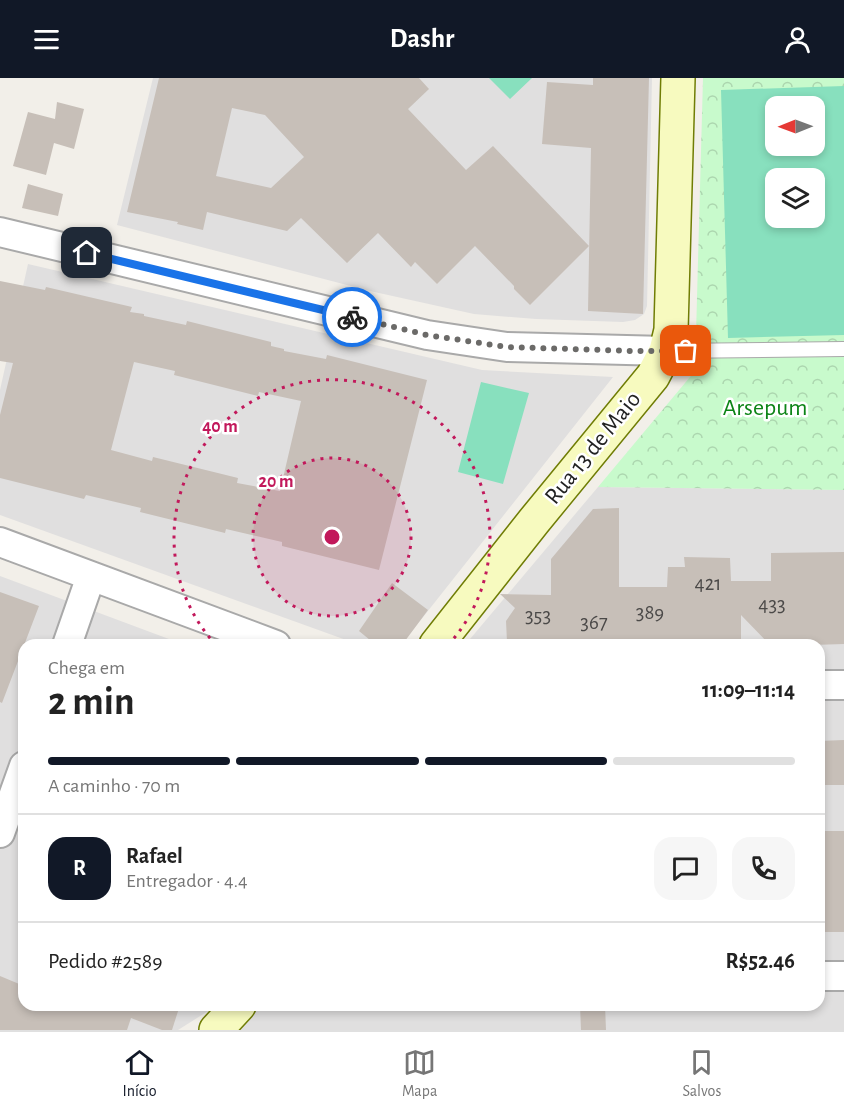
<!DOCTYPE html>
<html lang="pt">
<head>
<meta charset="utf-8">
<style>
  :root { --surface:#fff; --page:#f6f6f6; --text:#222; --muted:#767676; --line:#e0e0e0; --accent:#111827 }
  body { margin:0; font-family:"Alegreya Sans",sans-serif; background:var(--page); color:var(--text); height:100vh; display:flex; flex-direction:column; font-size:22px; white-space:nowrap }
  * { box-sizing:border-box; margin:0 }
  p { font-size:20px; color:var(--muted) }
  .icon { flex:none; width:33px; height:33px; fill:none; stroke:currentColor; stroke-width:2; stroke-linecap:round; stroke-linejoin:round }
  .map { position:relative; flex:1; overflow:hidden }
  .drawer { position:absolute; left:18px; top:561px; width:807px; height:372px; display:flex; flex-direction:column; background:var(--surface); border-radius:18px; box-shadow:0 3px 9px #0003 }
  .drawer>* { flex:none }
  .needle { width:39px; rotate:269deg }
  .tools { position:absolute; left:765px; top:18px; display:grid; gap:12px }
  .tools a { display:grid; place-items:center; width:60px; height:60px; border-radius:12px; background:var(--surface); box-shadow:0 3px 9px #0003; font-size:30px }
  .pin { position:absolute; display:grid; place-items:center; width:51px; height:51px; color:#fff; margin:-26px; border-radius:12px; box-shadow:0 3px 9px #0006 }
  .courier { position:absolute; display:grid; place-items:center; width:60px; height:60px; margin:-30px; border:4px solid #1a73e8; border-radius:50%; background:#fff; color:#222; box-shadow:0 2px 8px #0007 }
  .headline em { font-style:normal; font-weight:700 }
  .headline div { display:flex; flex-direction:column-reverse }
  .headline { display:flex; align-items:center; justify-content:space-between; height:102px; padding:0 30px }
  h1 { font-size:39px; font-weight:700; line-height:45px }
  .bar { display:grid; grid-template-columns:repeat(4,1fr); gap:9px 6px; align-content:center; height:72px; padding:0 30px }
  .bar i { height:8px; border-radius:4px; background:var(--line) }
  .bar .active { background:var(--accent) }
  .bar p { grid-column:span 4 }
  .line { display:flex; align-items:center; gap:15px; padding:0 30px; border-top:2px solid var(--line) }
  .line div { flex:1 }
  .round { display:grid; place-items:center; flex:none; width:63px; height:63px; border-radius:18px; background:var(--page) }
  header { display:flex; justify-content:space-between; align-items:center; height:78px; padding:0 30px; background:var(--accent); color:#fff; font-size:27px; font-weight:700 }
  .dock { display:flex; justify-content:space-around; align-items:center; height:84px; border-top:2px solid var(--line); background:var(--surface); font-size:16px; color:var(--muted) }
  .dock a { display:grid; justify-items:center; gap:3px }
  .dock .active { color:var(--accent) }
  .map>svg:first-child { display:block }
  .residential { fill:#e0dfdf }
  .park { fill:url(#park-crowns); fill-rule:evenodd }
  .pitch { fill:#88e0be; fill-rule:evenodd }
  .building { fill:#c7bfb8; fill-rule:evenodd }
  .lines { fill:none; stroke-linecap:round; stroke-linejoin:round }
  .service-casing { stroke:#a9a9a9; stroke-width:16 }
  .minor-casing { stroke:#a9a9a9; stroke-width:32 }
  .secondary-casing { stroke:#707d05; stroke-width:36 }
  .service { stroke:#fff; stroke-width:14 }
  .minor { stroke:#fff; stroke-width:28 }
  .secondary { stroke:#f7fabf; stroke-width:33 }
  .done { stroke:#6b6a68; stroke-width:6; stroke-dasharray:0 10.8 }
  .route { stroke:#1a73e8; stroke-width:8 }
  .ring { fill:none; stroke:#c2185b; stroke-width:3; stroke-dasharray:3 6 }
  .labels { text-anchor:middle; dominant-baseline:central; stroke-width:5; stroke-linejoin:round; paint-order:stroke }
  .number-label { font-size:21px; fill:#4b4948 }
  .park-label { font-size:24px; fill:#0c8416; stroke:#fff }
  .street-label { font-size:24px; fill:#222; stroke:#fff }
  .centre { fill:#c2185b; stroke:#fff; stroke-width:3 }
  .ring-label { font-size:18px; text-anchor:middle; font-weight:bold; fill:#c2185b; stroke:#fff; stroke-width:5; stroke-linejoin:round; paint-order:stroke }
</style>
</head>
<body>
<header><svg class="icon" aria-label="menu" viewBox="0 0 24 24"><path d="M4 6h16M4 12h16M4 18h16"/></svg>Dashr<svg class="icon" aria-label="person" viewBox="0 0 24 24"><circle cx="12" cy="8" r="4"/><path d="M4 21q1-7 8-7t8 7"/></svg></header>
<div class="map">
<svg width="844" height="952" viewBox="0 0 844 952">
  <defs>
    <pattern id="park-crowns" width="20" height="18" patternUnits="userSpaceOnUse" patternTransform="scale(1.5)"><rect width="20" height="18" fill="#c8facc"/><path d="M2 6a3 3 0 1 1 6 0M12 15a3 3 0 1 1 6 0" fill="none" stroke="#acd6af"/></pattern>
  </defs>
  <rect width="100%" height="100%" fill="#f2efe9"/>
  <!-- residential -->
  <path class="residential" d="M153 0H652L647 228 644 236 635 242 623 244 536 241 474 236 370 213 117 147Z
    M28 186 482 292 613 299 401 567H360L0 437V312Z
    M598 409 844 412V952H241L213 930 178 952H0V498L185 567H24V927H819V567H465Z"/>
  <!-- park -->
  <path class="park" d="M703 0H844V412L598 409 695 293ZM776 28H814V68H776ZM776 100H814V140H776Z"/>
  <!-- pitch -->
  <path class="pitch" d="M489 0H532L510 21Z
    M844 8V257L728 260 721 12ZM814 28V68H776V28ZM814 100V140H776V100Z
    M481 304 529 315 503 406 458 394Z"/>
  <!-- building -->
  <path class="building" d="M159 0H419L429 11 408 31 466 92 493 68 589 168 530 227 514 211V208L475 168 437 206 415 184 411 189 378 155 347 185 301 140 287 153 207 134 203 152 177 146 178 144 127 134ZM232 30 265 37 304 79 271 110 216 98Z
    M593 0H649L643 236 588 233 591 70 542 66 547 4 593 7Z
    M57 24 84 31 74 71 54 65 46 97 13 88 28 34 55 41Z
    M28 106 63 116 58 138 22 130Z
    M0 203 45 212 46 209 132 229 130 234 144 236V238L186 247 187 243 271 264V268L284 271V273L326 281 327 277 427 302 379 492 282 468V464L226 451 225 455 140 434 141 430 86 417 84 421 0 400V337L13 285 0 283ZM134 284 175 293 174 297 258 318 259 314 301 323 280 413 237 405 238 400 153 379 152 383 111 372Z
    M619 430V509H667L668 489H685L684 479 730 480 731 503H771V475L844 474V566L812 567 810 565H768L741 537V567H623V565L590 567H535L536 564H507L506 543 515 530 500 516 551 517V481L593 431Z
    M392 505 428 532 402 567H376L359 553Z
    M0 514 39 528 2 625 0 624Z
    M844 662V707H819V663Z
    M819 753H844V854H819Z
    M0 898 24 908V927H180L172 952H162L131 940 127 952H0Z
    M580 927H605L606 952H581Z"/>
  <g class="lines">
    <!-- service casing -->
    <g class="service-casing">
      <path id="service" d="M666 273 844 271"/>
    </g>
    <!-- minor casing -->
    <g class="minor-casing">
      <path id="minor" d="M0 154 427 257 507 269 666 273
        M0 464 276 567
        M67 567 91 498
        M819 607H844
        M0 755 24 688
        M819 898H844"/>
    </g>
    <!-- secondary casing -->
    <g class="secondary-casing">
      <path id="secondary" d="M436 567 534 443 653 298 666 273 671 252 678 0
        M216 952 239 927"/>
    </g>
    <!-- service -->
    <use href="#service" class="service"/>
    <!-- minor -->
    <use href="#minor" class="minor"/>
    <!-- secondary -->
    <use href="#secondary" class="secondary"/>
  </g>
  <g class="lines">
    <!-- done -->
    <path class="done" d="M352 239 427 257 507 269 633 273H686"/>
    <!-- route -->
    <path class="route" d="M87 175 352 239"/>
  </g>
  <!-- distance rings -->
  <circle cx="332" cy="459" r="79" fill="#c2185b" fill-opacity=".12"/>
  <g class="ring">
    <circle cx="332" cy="459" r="79"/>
    <path d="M216 567A158 158 0 1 1 448 567"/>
  </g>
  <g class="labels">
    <!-- number labels -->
    <g class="number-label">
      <text x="708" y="505">421</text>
      <text x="772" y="526">433</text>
      <text x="650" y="534">389</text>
      <text x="538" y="537">353</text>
      <text x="594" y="544">367</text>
    </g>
    <!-- park labels -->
    <g class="park-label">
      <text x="765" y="330">Arsepum</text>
    </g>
    <!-- street labels -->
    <g class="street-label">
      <text transform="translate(593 370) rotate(-51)">Rua 13 de Maio</text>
    </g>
  </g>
  <circle cx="332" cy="459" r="9" class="centre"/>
  <g class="ring-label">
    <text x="220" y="354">40 m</text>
    <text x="276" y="409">20 m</text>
  </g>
</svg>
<div class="tools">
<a><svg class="needle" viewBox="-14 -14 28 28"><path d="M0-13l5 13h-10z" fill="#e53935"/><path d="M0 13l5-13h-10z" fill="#767676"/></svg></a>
<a><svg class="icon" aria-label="layers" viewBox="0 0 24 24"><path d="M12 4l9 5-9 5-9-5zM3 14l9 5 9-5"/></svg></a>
</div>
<div class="pin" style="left:686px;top:273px;background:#ea580c"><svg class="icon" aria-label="bag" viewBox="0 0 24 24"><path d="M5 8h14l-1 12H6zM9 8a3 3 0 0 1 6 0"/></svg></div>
<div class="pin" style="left:87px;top:175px;background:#1f2937"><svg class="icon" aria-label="home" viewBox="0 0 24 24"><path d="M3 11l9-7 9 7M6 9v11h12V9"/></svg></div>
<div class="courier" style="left:352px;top:239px"><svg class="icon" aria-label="bike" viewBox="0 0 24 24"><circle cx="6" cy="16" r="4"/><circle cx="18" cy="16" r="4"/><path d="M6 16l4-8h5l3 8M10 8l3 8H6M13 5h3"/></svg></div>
<section class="drawer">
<div class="headline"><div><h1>2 min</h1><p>Chega em</p></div><em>11:09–11:14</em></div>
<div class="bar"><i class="active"></i><i class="active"></i><i class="active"></i><i></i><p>A caminho · 70 m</p></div>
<div class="line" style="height:108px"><b class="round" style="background:var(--accent);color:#fff">R</b><div><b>Rafael</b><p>Entregador · 4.4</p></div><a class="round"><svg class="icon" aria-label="chat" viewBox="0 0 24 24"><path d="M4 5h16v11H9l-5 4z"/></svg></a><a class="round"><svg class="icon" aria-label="phone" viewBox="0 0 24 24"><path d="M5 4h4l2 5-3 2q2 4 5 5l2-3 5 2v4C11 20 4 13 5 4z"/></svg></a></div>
<div class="line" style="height:78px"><div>Pedido #2589</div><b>R$52.46</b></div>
</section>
</div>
<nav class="dock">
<a class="active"><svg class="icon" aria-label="home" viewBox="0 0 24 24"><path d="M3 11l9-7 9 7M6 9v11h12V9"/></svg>Início</a>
<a><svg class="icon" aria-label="map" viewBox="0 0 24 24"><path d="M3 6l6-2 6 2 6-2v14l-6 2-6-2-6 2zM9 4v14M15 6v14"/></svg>Mapa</a>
<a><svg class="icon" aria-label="saved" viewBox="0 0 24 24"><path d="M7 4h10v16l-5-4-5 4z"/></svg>Salvos</a>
</nav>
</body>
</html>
